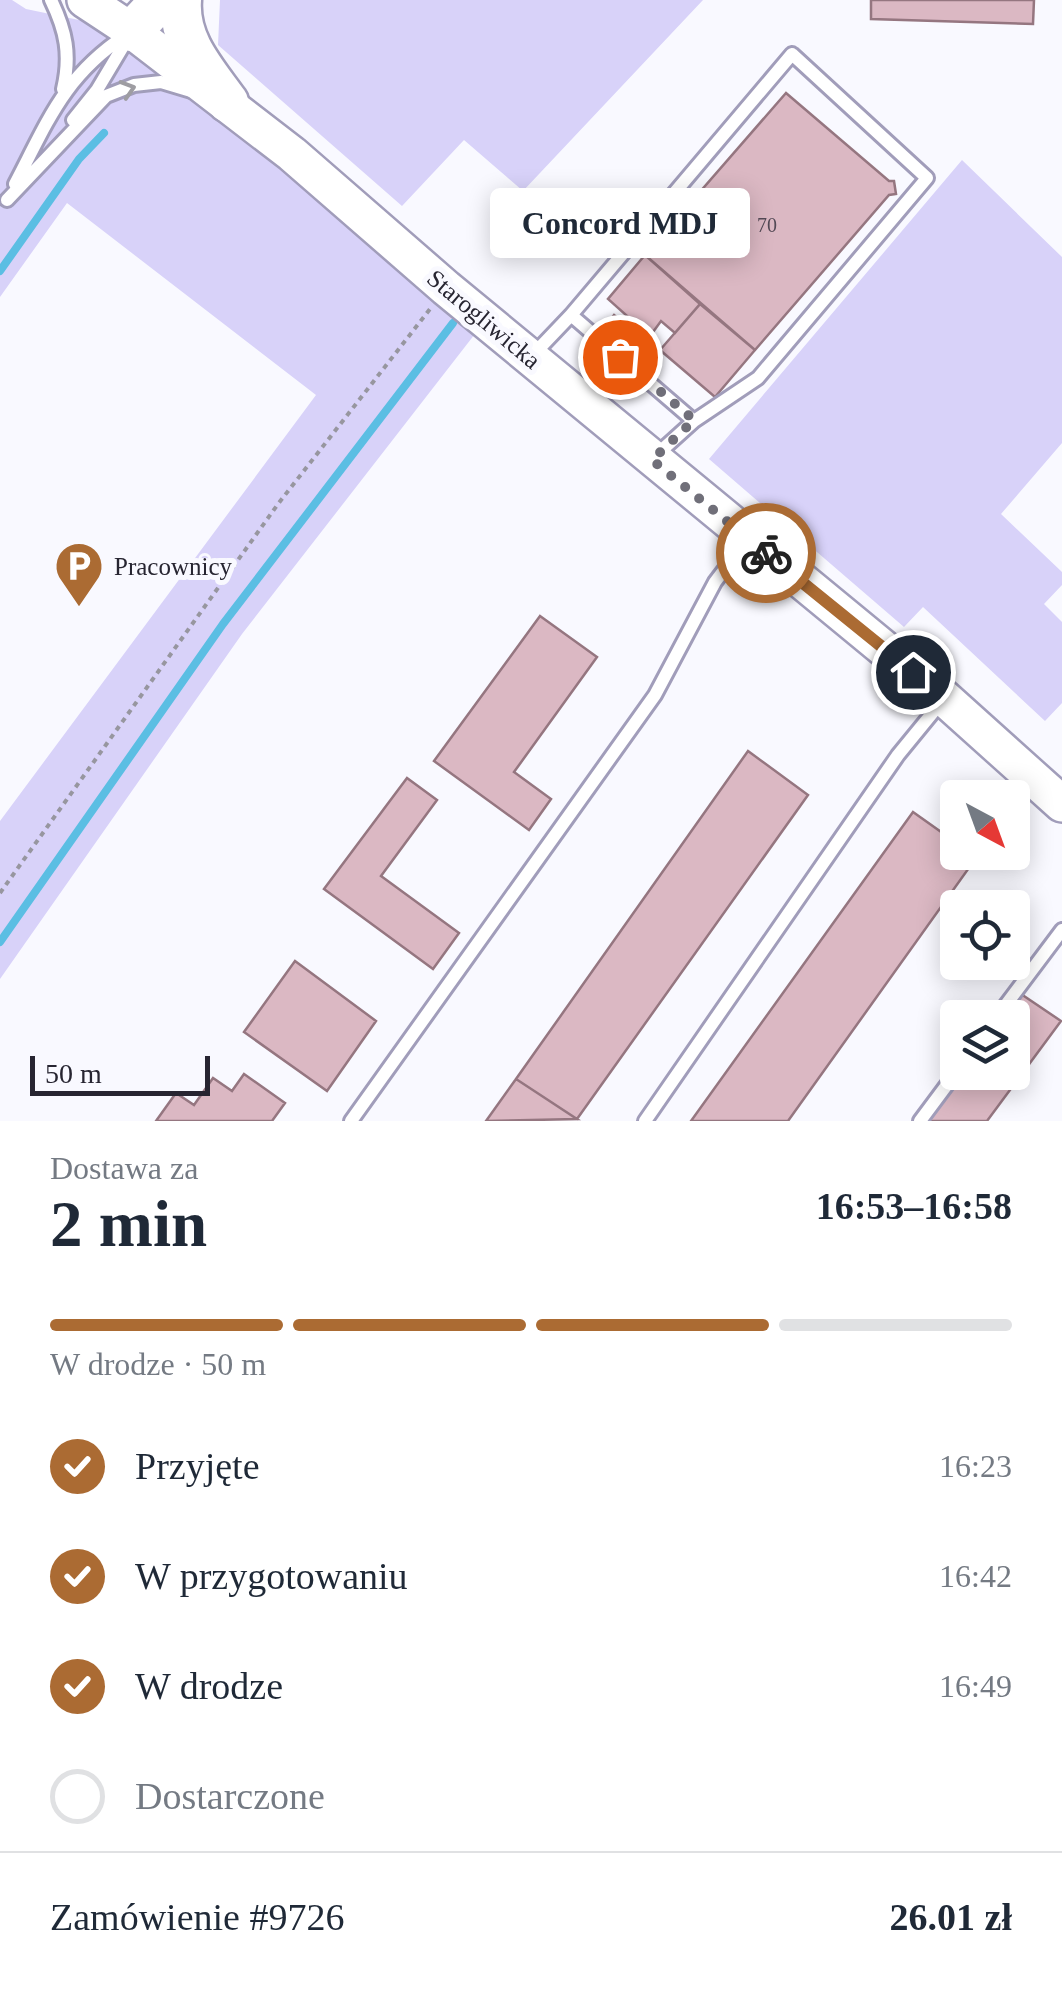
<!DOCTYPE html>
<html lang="pl">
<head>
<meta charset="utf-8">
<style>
  :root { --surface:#fff; --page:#f2f2f3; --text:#1f2937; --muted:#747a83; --line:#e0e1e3; --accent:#ab6b33 }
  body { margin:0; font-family:Georgia,serif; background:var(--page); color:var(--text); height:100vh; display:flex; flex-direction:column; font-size:38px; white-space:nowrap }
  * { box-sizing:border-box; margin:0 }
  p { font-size:32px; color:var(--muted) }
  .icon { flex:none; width:55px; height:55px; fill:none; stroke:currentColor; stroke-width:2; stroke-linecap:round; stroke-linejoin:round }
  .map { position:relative; height:1121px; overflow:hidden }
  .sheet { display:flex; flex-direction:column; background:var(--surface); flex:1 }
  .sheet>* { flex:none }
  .needle { width:65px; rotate:139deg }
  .fabs { position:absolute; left:940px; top:780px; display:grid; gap:20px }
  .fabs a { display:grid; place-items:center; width:90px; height:90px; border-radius:10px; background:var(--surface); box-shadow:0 5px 25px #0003; font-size:50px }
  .scale { position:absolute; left:30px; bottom:25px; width:180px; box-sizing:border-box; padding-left:10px; border:5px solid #272531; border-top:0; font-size:28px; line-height:35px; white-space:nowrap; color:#272531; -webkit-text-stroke:8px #f9f9ff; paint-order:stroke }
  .pin { position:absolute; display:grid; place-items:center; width:85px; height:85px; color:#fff; margin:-42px; border:5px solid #fff; border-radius:50%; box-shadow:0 2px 10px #0007 }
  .courier { position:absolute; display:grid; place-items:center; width:100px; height:100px; margin:-50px; border:8px solid #ab6b33; border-radius:50%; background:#fff; color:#222; box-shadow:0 2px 12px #0007 }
  .bubble { position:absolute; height:70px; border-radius:10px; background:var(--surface); box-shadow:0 5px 25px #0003; font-size:32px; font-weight:700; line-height:70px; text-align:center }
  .overview em { font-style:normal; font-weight:700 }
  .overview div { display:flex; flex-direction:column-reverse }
  .overview { display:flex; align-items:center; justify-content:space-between; height:170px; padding:0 50px }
  h1 { font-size:65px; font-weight:700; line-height:75px }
  .bar { display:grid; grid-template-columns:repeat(4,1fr); gap:15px 10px; align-content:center; height:120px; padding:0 50px }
  .bar i { height:12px; border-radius:8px; background:var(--line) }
  .bar .active { background:var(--accent) }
  .bar p { grid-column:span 4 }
  .line { display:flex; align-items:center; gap:25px; padding:0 50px; border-top:2px solid var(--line) }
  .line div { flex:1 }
  ol { padding:0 50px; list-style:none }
  li { display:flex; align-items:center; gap:30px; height:110px }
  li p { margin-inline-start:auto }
  li .icon { padding:10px; border-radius:50%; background:var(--accent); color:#fff; stroke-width:4 }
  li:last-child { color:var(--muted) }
  li i { width:55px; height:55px; border:5px solid var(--line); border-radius:50% }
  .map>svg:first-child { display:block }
  .green { fill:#d8d2f9 }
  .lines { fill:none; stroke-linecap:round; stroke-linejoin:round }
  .stream { stroke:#5bbee3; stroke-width:8 }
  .building { fill:#dbb8c3; stroke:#957680; stroke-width:2.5 }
  .lane-casing { stroke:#a19dba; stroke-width:18 }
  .secondary-casing { stroke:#a19dba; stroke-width:40 }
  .primary-casing { stroke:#a19dba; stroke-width:45 }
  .path { stroke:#97969f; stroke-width:4; stroke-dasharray:5 5; stroke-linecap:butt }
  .lane { stroke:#fff; stroke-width:12 }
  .secondary { stroke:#fff; stroke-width:35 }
  .primary { stroke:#fff; stroke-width:40 }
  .oneway { stroke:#9e9da2 }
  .done { stroke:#706f79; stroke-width:10; stroke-dasharray:0 18 }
  .route { stroke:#ab6b33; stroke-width:12 }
  .labels { text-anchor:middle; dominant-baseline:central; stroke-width:10; stroke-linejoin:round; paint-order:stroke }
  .number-label { font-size:20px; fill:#544a56 }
  .street-label { font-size:25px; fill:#272531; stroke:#f9f9ff }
  .poi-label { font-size:25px; fill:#272531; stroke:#f9f9ff; text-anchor:start }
</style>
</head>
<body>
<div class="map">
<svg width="1062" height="1121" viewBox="0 0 1062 1121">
  <rect width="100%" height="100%" fill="#f9f9ff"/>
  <!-- green -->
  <path class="green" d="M0 0H12L26 9 132 31 485 321 242 634 0 979V821L316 395 67 203 0 297Z
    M220 0H703L523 191 464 140 402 206 218 45Z
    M962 160 1062 257V443L1001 514 1062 572V585L1044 604 1062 622V703L1045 721 923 607 904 627 709 459Z"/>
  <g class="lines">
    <!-- stream -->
    <path class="stream" d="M0 271 79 159 104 133
      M0 942 223 624 453 323"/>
  </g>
  <!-- building -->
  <path class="building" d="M871 0H1034L1033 24 871 19Z
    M786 93 889 181H894L896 194 889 195 755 350 645 255Z
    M645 255 700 304 675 333 661 321 653 332 646 333 608 299Z
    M700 304 755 350 715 397 660 350Z
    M614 315 642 339 629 354 601 331Z
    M540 616 597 657 514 772 551 799 529 830 434 761Z
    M748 751 808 795 577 1119 516 1079Z
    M407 778 437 800 381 876 459 933 433 969 324 889Z
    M913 812 958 844V852H969L976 858 788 1121H691Z
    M295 961 376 1021 327 1091 244 1032Z
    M1021 994 1061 1021 987 1121H928L963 1072H1012V1018H1003Z
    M244 1074 285 1103 272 1121H156L176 1093 194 1105 213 1078 232 1091Z
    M516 1079 577 1119 486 1121Z"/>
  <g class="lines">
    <!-- lane casing -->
    <g class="lane-casing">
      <path id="lane" d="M51 0C66 31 71 55 63 89
        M73 120 97 90 131 33
        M15 184C48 121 64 76 126 35
        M7 200 106 96 134 85 161 82 191 91
        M571 315 792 54 927 178 758 378 694 421
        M531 357 571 315 694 421 653 458
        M996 1018 1062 930
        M351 1121 655 695 715 582 740 549
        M645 1121 898 755 943 700
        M920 1121 958 1070"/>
    </g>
    <!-- secondary casing -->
    <g class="secondary-casing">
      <path id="secondary" d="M85 0 132 31 292 154 446 288 944 698 1062 804"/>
    </g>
    <!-- primary casing -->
    <g class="primary-casing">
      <path id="primary" d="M181 0C178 41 205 70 228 102
        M132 31 161 0"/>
    </g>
    <!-- path -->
    <path class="path" d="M0 893 278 504 430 309"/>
    <!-- lane -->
    <use href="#lane" class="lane"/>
    <!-- secondary -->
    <use href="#secondary" class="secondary"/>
    <!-- primary -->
    <use href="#primary" class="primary"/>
  </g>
  <!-- one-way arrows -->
  <defs><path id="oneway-chevron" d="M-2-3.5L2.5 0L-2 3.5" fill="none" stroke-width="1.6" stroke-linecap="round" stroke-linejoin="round" transform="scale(2.5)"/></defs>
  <use class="oneway" href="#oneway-chevron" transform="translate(128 89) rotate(-17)"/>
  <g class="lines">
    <!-- done -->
    <path class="done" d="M620 357 694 420 652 460 766 553"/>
    <!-- route -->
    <path class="route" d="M766 553 913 672"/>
  </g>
  <!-- icons -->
  <defs>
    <g id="parking-pin" transform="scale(2.5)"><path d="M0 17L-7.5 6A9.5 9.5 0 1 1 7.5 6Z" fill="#ab6b33" stroke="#f9f9ff"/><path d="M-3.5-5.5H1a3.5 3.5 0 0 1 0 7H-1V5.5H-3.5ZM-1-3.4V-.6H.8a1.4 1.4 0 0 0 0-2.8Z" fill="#fff"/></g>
  </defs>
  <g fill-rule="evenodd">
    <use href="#parking-pin" x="79" y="566"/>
  </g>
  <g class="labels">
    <!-- number labels -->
    <g class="number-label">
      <text x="767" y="225">70</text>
    </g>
    <!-- street labels -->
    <g class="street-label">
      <text transform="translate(484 319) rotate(40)">Starogliwicka</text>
    </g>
    <!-- poi labels -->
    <g class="poi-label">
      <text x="114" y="566">Pracownicy</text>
    </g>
  </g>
</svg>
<div class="fabs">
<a><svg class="needle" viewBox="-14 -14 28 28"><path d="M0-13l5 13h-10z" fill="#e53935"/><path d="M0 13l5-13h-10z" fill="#747a83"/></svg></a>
<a><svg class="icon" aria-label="locate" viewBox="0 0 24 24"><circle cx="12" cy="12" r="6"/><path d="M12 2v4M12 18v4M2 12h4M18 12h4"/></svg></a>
<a><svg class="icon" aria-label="layers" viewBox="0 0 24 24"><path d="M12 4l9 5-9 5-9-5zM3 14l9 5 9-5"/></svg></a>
</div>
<div class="scale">50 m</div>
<div class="pin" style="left:620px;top:357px;background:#ea580c"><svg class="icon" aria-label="bag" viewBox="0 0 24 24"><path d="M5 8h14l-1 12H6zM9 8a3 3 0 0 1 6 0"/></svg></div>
<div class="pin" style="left:913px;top:672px;background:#1f2937"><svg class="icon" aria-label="home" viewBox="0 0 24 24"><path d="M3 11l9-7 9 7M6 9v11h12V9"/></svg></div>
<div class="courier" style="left:766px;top:553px"><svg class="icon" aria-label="bike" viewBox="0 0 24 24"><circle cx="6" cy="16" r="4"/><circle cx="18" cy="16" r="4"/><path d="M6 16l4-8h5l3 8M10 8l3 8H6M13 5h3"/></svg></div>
<div class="bubble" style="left:490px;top:188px;width:260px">Concord MDJ</div>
</div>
<section class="sheet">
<div class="overview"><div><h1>2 min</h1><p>Dostawa za</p></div><em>16:53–16:58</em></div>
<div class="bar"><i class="active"></i><i class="active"></i><i class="active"></i><i></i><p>W drodze · 50 m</p></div>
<ol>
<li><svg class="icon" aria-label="check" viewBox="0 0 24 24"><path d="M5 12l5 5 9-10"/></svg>Przyjęte<p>16:23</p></li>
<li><svg class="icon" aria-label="check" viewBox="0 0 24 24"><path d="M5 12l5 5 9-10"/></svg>W przygotowaniu<p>16:42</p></li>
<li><svg class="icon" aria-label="check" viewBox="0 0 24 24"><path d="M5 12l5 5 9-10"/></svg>W drodze<p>16:49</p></li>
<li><i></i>Dostarczone</li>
</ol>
<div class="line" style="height:130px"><div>Zamówienie #9726</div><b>26.01 zł</b></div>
</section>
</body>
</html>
